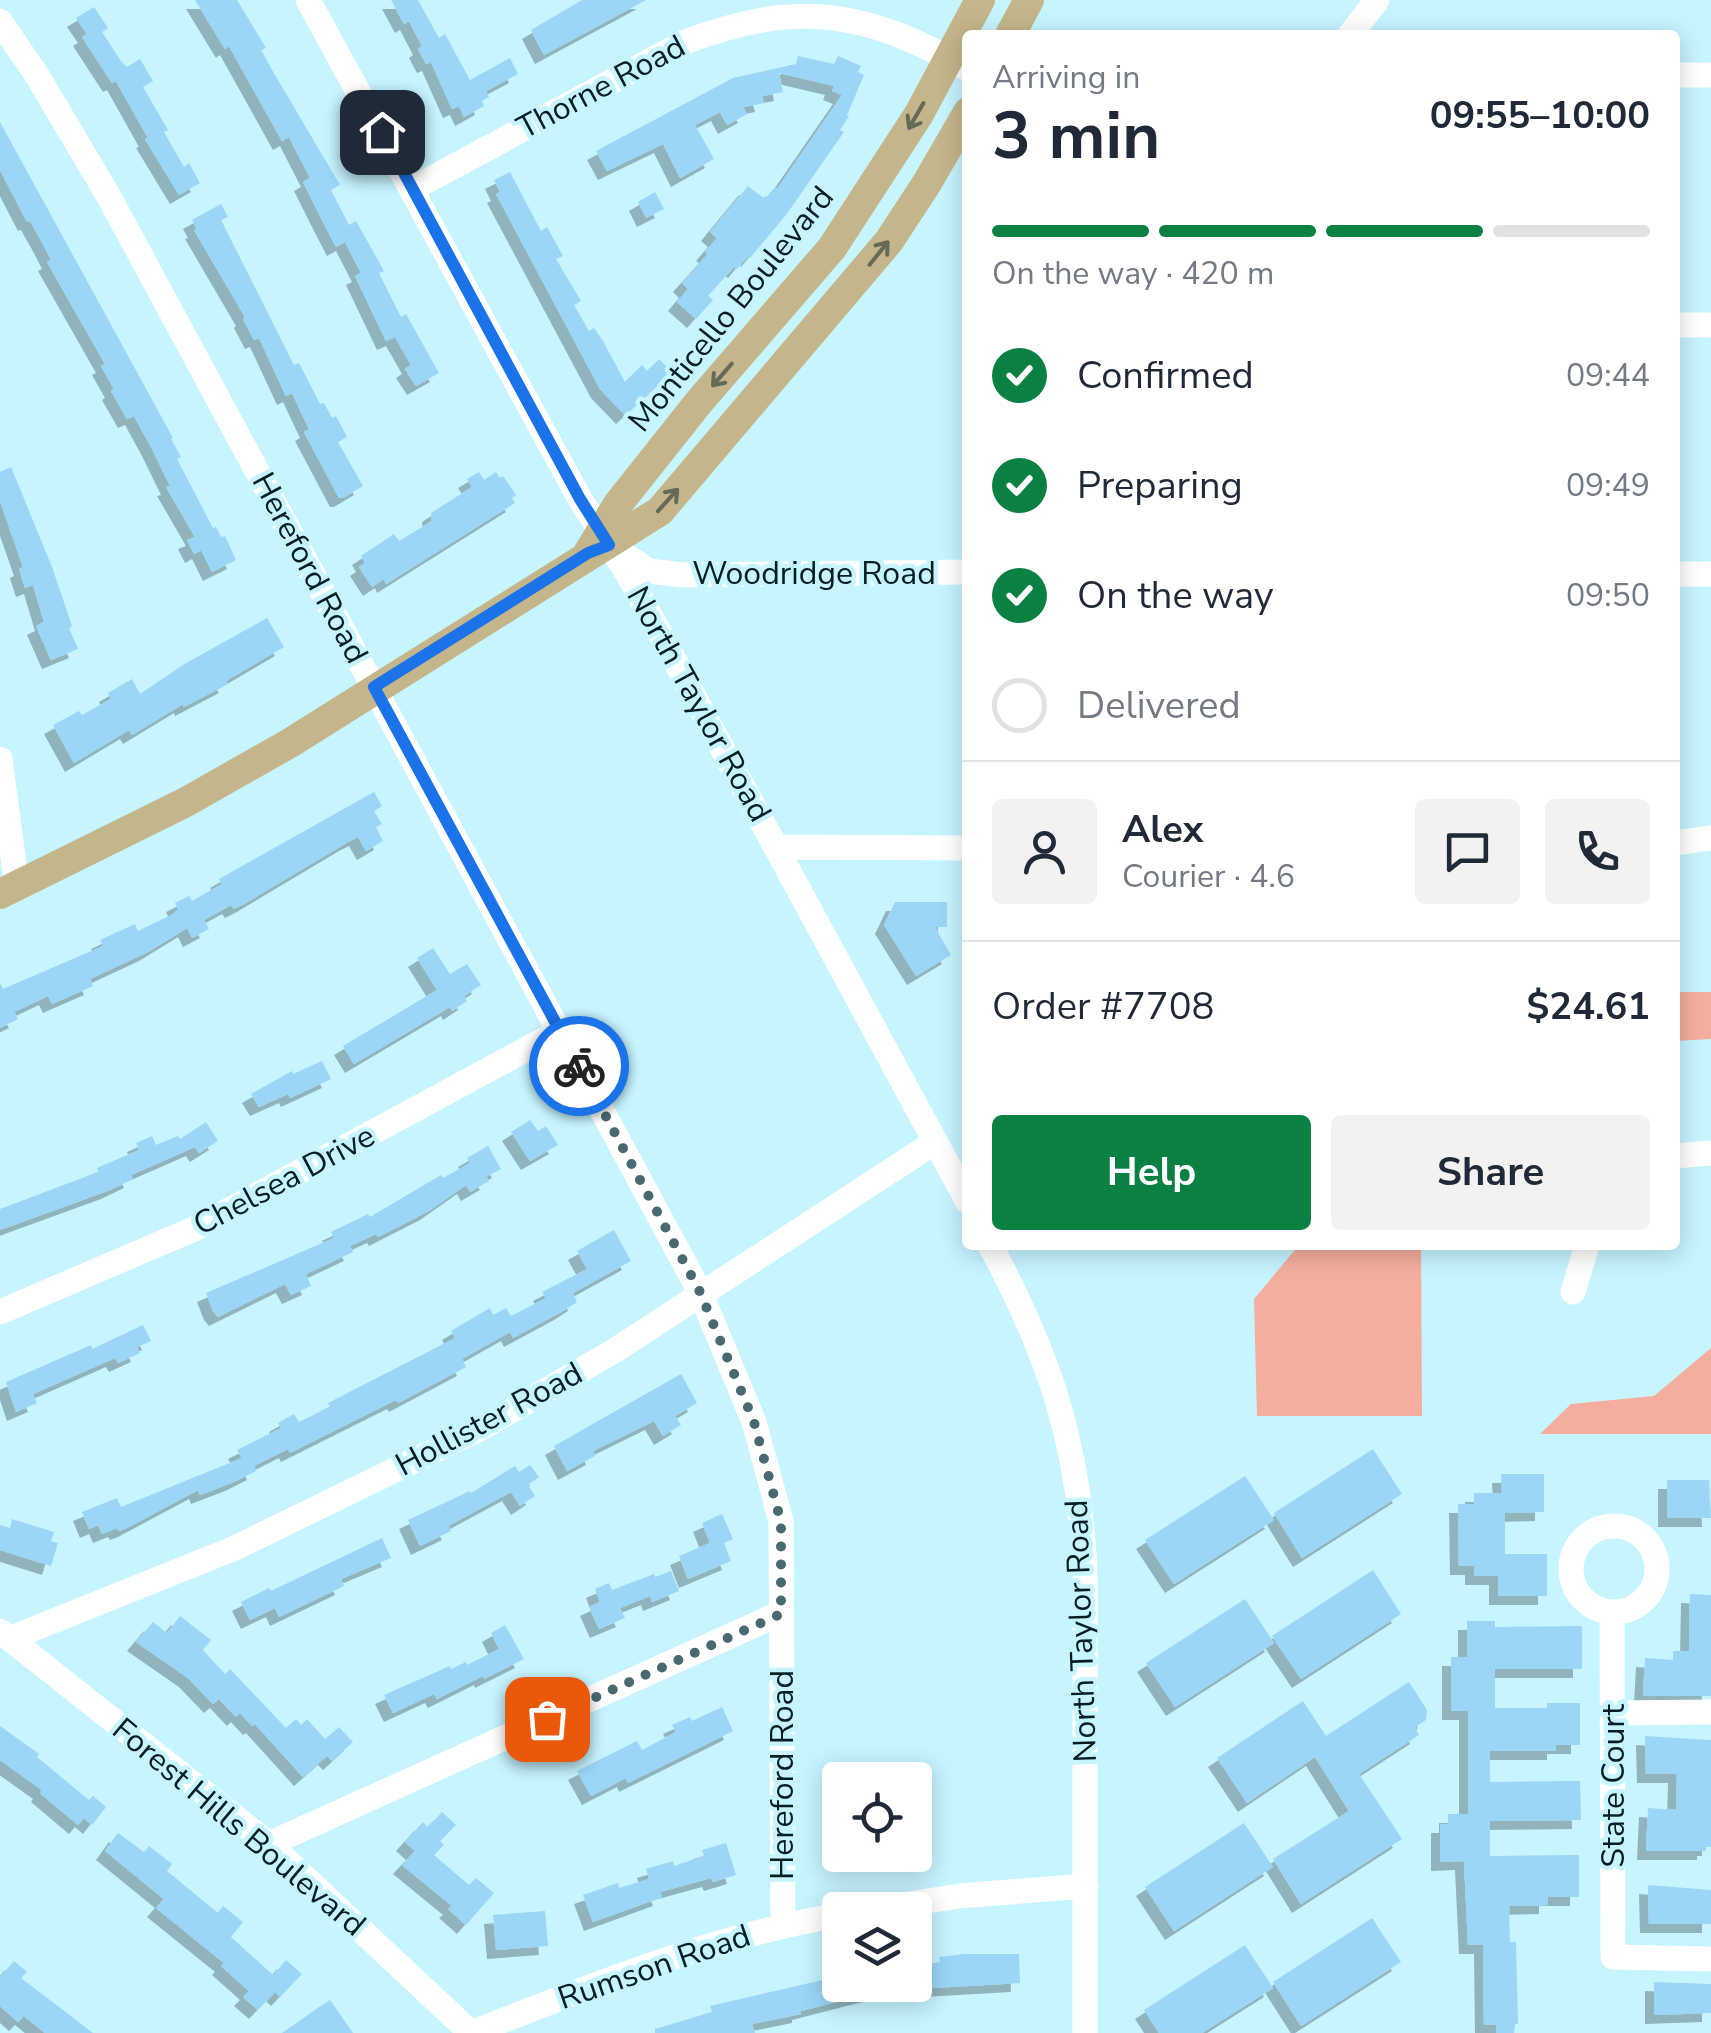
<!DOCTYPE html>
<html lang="en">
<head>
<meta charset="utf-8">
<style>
  :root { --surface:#fff; --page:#f2f2f3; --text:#1f2937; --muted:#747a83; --line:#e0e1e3; --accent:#0b8043 }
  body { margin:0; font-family:"Nunito Sans",sans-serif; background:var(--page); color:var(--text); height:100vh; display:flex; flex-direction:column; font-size:38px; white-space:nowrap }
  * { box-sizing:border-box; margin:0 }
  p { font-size:32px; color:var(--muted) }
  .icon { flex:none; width:55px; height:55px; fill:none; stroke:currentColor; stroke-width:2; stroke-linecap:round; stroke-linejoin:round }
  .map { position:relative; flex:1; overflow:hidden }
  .sheet { position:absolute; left:962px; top:30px; width:718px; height:1220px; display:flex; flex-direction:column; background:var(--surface); border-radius:10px; box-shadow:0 5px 25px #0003 }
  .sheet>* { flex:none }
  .tools { position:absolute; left:822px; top:1762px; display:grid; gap:20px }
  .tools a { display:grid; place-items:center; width:110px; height:110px; border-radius:10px; background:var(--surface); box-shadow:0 5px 25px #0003; font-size:50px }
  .pin { position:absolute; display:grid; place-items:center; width:85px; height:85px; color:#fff; margin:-42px; border-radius:20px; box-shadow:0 5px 15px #0006 }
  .courier { position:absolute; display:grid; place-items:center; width:100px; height:100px; margin:-50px; border:8px solid #1a73e8; border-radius:50%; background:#fff; color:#222; box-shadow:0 2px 12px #0007 }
  .head em { font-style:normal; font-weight:700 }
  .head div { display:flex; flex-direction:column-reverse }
  .head { display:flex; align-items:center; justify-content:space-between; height:170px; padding:0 30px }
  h1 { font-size:65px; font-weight:700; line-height:75px }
  .bar { display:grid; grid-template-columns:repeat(4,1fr); gap:15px 10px; align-content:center; height:120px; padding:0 30px }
  .bar i { height:12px; border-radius:8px; background:var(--line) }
  .bar .selected { background:var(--accent) }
  .bar p { grid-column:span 4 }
  .line { display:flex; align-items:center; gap:25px; padding:0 30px; border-top:2px solid var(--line) }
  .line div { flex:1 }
  .round { display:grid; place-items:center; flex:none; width:105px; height:105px; border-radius:10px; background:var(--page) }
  ol { padding:0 30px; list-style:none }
  li { display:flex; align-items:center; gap:30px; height:110px }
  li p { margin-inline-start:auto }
  li .icon { padding:10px; border-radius:50%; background:var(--accent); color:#fff; stroke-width:4 }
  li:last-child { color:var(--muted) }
  li i { width:55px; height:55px; border:5px solid var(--line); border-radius:50% }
  .action { display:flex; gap:20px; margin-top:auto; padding:20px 30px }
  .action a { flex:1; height:115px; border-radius:10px; background:var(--accent); color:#fff; font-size:40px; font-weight:700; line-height:115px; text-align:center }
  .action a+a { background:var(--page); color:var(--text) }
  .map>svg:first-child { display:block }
  .green { fill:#f5ae9e }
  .building { fill:#9bd6f6; filter:url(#shadow) }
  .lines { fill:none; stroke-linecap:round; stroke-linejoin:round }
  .minor { stroke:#fff; stroke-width:25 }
  .major { stroke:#c4b68a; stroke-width:30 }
  .oneway { stroke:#656a56 }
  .done { stroke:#496970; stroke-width:10; stroke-dasharray:0 18 }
  .route { stroke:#1a73e8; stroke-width:12 }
  .labels { text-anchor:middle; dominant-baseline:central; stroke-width:9; stroke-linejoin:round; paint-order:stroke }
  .street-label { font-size:32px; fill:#061e23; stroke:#c6f4ff }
</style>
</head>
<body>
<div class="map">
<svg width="1711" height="2033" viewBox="0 0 1711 2033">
  <defs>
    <filter id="shadow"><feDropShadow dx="-9" dy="9" stdDeviation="0" flood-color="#0004"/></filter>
  </defs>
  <rect width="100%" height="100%" fill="#c6f4ff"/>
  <!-- green -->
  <path class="green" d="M1675 992H1711V1039L1675 1041Z
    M1299 1245H1421L1422 1416H1257L1254 1299Z
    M1711 1348V1434H1540L1571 1404 1654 1396Z"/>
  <!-- building -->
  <path class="building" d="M195 0H237L266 48 261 50 275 75 340 185 331 190 349 225 356 221 384 271 379 273 401 317 406 314 439 373 416 386 405 369 411 365 395 337 386 341 355 276 361 273 345 242 336 247 321 218 303 182 310 178 289 137 282 141 229 46 225 49Z
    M391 0H418L439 38 445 34 470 80 510 58 518 74 486 91 489 97 482 101 484 106 464 117 459 106 452 109 431 62 426 64 418 49 422 46 409 21 404 24Z
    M582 0H646L544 55 531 30Z
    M94 7 108 28 102 32 121 61 127 67 140 59 153 81 143 87 168 130 164 132 184 167 189 163 200 183 179 195 145 139 148 138 116 81 112 83 82 37 87 34 76 18Z
    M798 56 834 64 838 56 861 66 858 72 864 75 847 115 849 116 840 130 844 132 786 215 750 258 748 256 737 269 734 267 708 296 713 300 696 319 677 302 688 289 682 283 708 254 705 252 717 238 710 232 748 186 765 199 775 187 777 189 842 95 832 91 834 86 779 73 783 92 762 96 764 103 743 107 747 114 727 125 720 112 695 125 714 159 680 178 663 144 607 171 596 151 733 78 796 64Z
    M0 122 173 438 171 439 181 457 177 459 213 528 216 527 221 537 225 536 236 560 212 572 201 550 194 554 187 540 195 537 166 487 170 486 151 447 134 416 127 419 111 391 114 389 101 366 105 364 47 262 51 260 44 246 30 221 27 222 0 170Z
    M510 172 541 231 547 227 563 256 556 259 581 301 574 305 589 331 594 328 603 341 625 382 642 365 647 371 659 359 672 372 625 415 600 389 496 194 500 192 494 180Z
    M655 192 664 209 646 218 638 202Z
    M221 204 228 217 221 220 294 365 299 363 320 404 324 403 332 418 336 416 347 437 338 442 363 486 343 498H339L304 432 309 429 292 393 286 396 259 338 254 340 243 319 245 317 194 230 197 229 192 220Z
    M11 467 52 567 72 626 69 628 78 649 51 660 36 626 44 622 33 585 25 588 19 569 23 567 0 501V472Z
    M479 472 484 480 496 472 500 478 503 476 516 495 512 498 515 503 386 584 384 579 372 587 359 567 365 563 361 556 394 534 399 541 432 521 431 513 472 487 467 479Z
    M267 618 284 647 226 681 228 684 184 707 183 704 132 735 129 730 74 763 53 725 79 711 82 715 111 699 108 693 132 679 140 694 183 665Z
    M374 792 382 806 374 811 382 824 376 827 383 841 366 851 358 837 348 842 244 904 234 909 231 905 204 920 209 929 192 938 187 928 148 952 90 979 93 986 52 1004 48 996 14 1012 18 1019 0 1028V983L3 989 103 946 100 940 135 924 138 931 173 914 178 909 175 903 189 896 192 901 222 884 219 879Z
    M895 902H947V927H935L951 955 916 976 884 925Z
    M433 948 450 974 467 964 481 985 464 996 467 1001 452 1011 450 1007 354 1064 343 1046 437 990 417 958Z
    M322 1061 331 1079 290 1098 288 1094 259 1107 251 1094 292 1071 293 1074Z
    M530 1120 538 1131 546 1126 558 1145 530 1161 511 1132Z
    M206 1122 218 1141 199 1153 195 1147 131 1175 133 1179 110 1190 0 1230V1209L98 1172 97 1168 139 1150 136 1143 152 1136 156 1145 178 1136 180 1139Z
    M488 1146 501 1169 486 1177 489 1181 470 1192 466 1185 429 1211 378 1237 376 1234 350 1246 353 1252 306 1274 311 1286 291 1295 285 1284 218 1317 213 1311 206 1293 334 1238 331 1232 368 1214 370 1217 441 1175 443 1178 470 1163 467 1158Z
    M614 1230 631 1261 573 1293 577 1302 563 1311 513 1338 510 1332 462 1359 466 1367 398 1403 396 1400 290 1453 288 1449 254 1466 256 1471 234 1482 200 1495 198 1490 127 1528 119 1531 117 1528 102 1534 98 1525 89 1529 82 1512 117 1498 121 1507 242 1458 237 1450 281 1428 278 1423 294 1414 299 1422 330 1407 328 1403 455 1338 451 1331 490 1308 493 1315 506 1308 511 1316 546 1298 542 1292 587 1269 577 1251Z
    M143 1325 151 1341 137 1347 140 1353 118 1363 115 1358 33 1394 37 1403 16 1412 6 1382 91 1345 92 1349Z
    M681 1374 697 1403 675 1416 681 1425 663 1436 654 1421 593 1451 595 1456 567 1471 554 1446Z
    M1373 1449 1402 1494 1302 1558 1274 1513Z
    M530 1465 539 1477 528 1485 535 1496 520 1506 511 1492 448 1526 451 1531 420 1546 408 1520 470 1491 471 1493 515 1466 519 1472Z
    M1501 1474H1544V1512L1505 1513V1554H1547V1596H1498V1576H1474V1566H1459L1458 1504H1474V1493H1502Z
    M1245 1476 1274 1520 1174 1584 1145 1540Z
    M1667 1480H1709L1711 1518H1667Z
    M722 1514 733 1539 724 1543 731 1561 688 1579 679 1556 710 1543 702 1523Z
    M12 1519 54 1532 51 1541 58 1543 51 1566 0 1550V1525L10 1528Z
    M382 1538 391 1558 341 1579 344 1586 279 1617 275 1608 250 1620 241 1602 269 1588 271 1591Z
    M1373 1570 1401 1614 1301 1679 1272 1636Z
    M671 1571 679 1591 652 1602 650 1596 620 1608 625 1618 599 1629 589 1607 600 1602 595 1589 609 1583 612 1590 654 1574 655 1577Z
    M1690 1594 1711 1595V1696H1643L1645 1658 1673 1660V1651H1689Z
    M1245 1599 1274 1643 1175 1707 1146 1663Z
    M180 1616 211 1640 203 1650 225 1674 230 1669 286 1728 296 1719 301 1725 307 1719 325 1739 339 1727 353 1742 332 1761 327 1756 303 1777 255 1724 252 1726 240 1713 236 1717 219 1699 213 1704 188 1678 136 1642 153 1622 167 1633Z
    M1467 1621H1495V1627L1582 1626V1669H1495V1708H1547V1703H1580V1745H1556V1751H1490V1782L1580 1781 1581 1820 1490 1821V1856L1579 1855V1897H1548V1905L1509 1906 1510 1942H1516L1518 2024H1515L1514 2033H1496V2025H1484L1483 1945H1468L1464 1861 1440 1862V1824H1448V1814H1468V1711H1451V1657H1467Z
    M505 1625 524 1659 484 1679 483 1676 437 1699 434 1694 393 1713 384 1695 450 1666 451 1669 466 1662 467 1665 499 1649 491 1633Z
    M1409 1682 1427 1710 1426 1720 1415 1727 1419 1735 1359 1774 1402 1839 1301 1904 1273 1859 1349 1811 1315 1757 1247 1803 1217 1758 1303 1701 1326 1736Z
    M722 1707 733 1731 628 1783 626 1778 591 1796 577 1771 637 1741 642 1750 676 1732 672 1725 690 1717 692 1721Z
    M0 1726 39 1754 37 1757 89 1800 93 1796 106 1807 92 1825 84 1818 78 1825 40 1793 42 1790 0 1760Z
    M1645 1736 1711 1740V1847H1706V1851H1646L1648 1808 1676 1810 1677 1774H1646Z
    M442 1812 456 1825 440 1841 444 1845 434 1855 469 1885 476 1878 494 1893 466 1925 448 1909 452 1906 402 1865 415 1851 405 1842 423 1822 428 1827Z
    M1244 1823 1273 1867 1174 1931 1145 1887Z
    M118 1833 144 1852 149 1846 172 1864 167 1871 218 1913 223 1906 243 1922 231 1937 273 1975 286 1960 302 1974 280 1997 275 1992 258 2010 243 1997 249 1991 221 1966 224 1963 156 1908 164 1899 105 1851Z
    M726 1843 736 1875 713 1882 711 1878 660 1892 662 1897 593 1922 583 1895 618 1883 619 1888 649 1879 646 1869 673 1861 674 1866 704 1856 702 1850Z
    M1648 1885 1711 1890V1924H1649Z
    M545 1911 548 1946 496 1950 493 1915Z
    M1372 1918 1401 1962 1301 2026 1273 1982Z
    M1245 1945 1273 1988 1202 2033H1159L1144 2010Z
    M964 1954H1019L1020 1983 915 1989V1966L940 1962 939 1957Z
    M14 1961 27 1972 21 1978 93 2033H45L24 2016 18 2022 0 2006V1977Z
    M840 1976V1985H882L883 1990 801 2011V2014L752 2024 755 2033H655V2029L712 2012 710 2006Z
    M1654 1982 1711 1984V2013L1654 2015Z
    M330 2000 353 2033H282L322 2005Z"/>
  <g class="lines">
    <!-- minor -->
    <path class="minor" d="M308 0 580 499 627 573 664 641 968 1202
      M0 21 36 74 108 195 700 1292 754 1422 781 1521 783 1924
      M1350 35 1377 0
      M1675 75H1711
      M412 189 685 42C796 0 865 10 968 69
      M1675 325H1711
      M618 550 649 571 683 575 968 572
      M1675 574H1711
      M0 759 17 887
      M1675 843 1711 838
      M777 847 968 848
      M1675 1156 1711 1153
      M990 1245C1050 1356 1079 1445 1085 1571V2033
      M1573 1292 1587 1245
      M0 1312 194 1229 560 1031
      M1571 1569a43 43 0 1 1 86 0a43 43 0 1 1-86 0Z
      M1612 1614 1613 1957 1711 1959
      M0 1631 269 1844 471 2033C591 1986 712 1936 840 1915
      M11 1638 235 1548 483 1427 614 1351 935 1142
      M1613 1713 1711 1712
      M269 1844 781 1613
      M870 1910 959 1896 1086 1886"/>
    <!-- major -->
    <path class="major" d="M1010 35 1029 0
      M588 553 618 504 699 402 832 248 919 114 980 0
      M0 894 186 802 290 743 660 511 889 241 927 183 968 112"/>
  </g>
  <!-- one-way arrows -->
  <defs><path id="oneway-shaft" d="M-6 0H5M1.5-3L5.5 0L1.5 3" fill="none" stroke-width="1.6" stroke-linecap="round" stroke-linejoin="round" transform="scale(2.5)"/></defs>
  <g class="oneway">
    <use href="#oneway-shaft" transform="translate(916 116) rotate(120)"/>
    <use href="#oneway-shaft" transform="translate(879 253) rotate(-51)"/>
    <use href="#oneway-shaft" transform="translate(722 375) rotate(131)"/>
    <use href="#oneway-shaft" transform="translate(668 500) rotate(-48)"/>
  </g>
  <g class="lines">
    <!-- done -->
    <path class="done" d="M547 1719 781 1614V1522L754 1422 700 1292 579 1066"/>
    <!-- route -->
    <path class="route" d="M382 132 580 499 609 545 588 553 374 687 579 1066"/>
  </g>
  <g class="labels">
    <!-- street labels -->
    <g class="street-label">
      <text transform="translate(601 87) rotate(-28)">Thorne Road</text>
      <text transform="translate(731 309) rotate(-51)">Monticello Boulevard</text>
      <text transform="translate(310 568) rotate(62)">Hereford Road</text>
      <text x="814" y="573">Woodridge Road</text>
      <text transform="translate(699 704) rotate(61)">North Taylor Road</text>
      <text transform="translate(284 1180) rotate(-28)">Chelsea Drive</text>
      <text transform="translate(489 1419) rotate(-28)">Hollister Road</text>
      <text transform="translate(1081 1631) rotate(-92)">North Taylor Road</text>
      <text transform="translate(782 1775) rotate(-90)">Hereford Road</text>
      <text transform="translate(1613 1786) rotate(-90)">State Court</text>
      <text transform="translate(239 1827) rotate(40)">Forest Hills Boulevard</text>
      <text transform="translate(654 1967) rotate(-19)">Rumson Road</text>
    </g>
  </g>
</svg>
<div class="tools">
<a><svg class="icon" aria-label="locate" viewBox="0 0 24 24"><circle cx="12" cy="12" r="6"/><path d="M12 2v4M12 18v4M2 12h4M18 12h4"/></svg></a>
<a><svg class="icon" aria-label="layers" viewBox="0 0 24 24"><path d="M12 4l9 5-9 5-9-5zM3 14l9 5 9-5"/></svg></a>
</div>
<div class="pin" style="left:547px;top:1719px;background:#ea580c"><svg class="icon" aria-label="bag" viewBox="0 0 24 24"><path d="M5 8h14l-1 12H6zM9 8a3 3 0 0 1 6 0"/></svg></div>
<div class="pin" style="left:382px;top:132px;background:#1f2937"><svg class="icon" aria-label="home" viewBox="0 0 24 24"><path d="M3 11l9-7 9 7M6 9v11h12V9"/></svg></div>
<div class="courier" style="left:579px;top:1066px"><svg class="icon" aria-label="bike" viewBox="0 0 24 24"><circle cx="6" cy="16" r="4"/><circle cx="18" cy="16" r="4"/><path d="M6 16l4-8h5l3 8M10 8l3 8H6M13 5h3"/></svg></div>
<section class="sheet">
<div class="head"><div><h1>3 min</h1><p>Arriving in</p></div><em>09:55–10:00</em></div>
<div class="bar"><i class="selected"></i><i class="selected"></i><i class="selected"></i><i></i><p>On the way · 420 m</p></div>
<ol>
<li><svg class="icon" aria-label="check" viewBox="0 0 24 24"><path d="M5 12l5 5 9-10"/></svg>Confirmed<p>09:44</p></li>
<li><svg class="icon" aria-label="check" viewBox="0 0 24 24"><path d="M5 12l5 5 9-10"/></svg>Preparing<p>09:49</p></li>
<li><svg class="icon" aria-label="check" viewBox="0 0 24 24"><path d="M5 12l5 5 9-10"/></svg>On the way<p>09:50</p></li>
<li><i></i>Delivered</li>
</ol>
<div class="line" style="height:180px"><a class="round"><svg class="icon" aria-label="person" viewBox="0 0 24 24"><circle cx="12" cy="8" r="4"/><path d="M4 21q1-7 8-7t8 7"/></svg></a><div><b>Alex</b><p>Courier · 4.6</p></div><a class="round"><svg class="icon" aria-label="chat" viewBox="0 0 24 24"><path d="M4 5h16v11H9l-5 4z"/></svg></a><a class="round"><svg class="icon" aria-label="phone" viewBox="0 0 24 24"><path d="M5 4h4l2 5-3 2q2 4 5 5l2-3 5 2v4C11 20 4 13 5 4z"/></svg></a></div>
<div class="line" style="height:130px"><div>Order #7708</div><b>$24.61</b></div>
<div class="action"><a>Help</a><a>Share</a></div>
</section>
</div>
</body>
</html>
